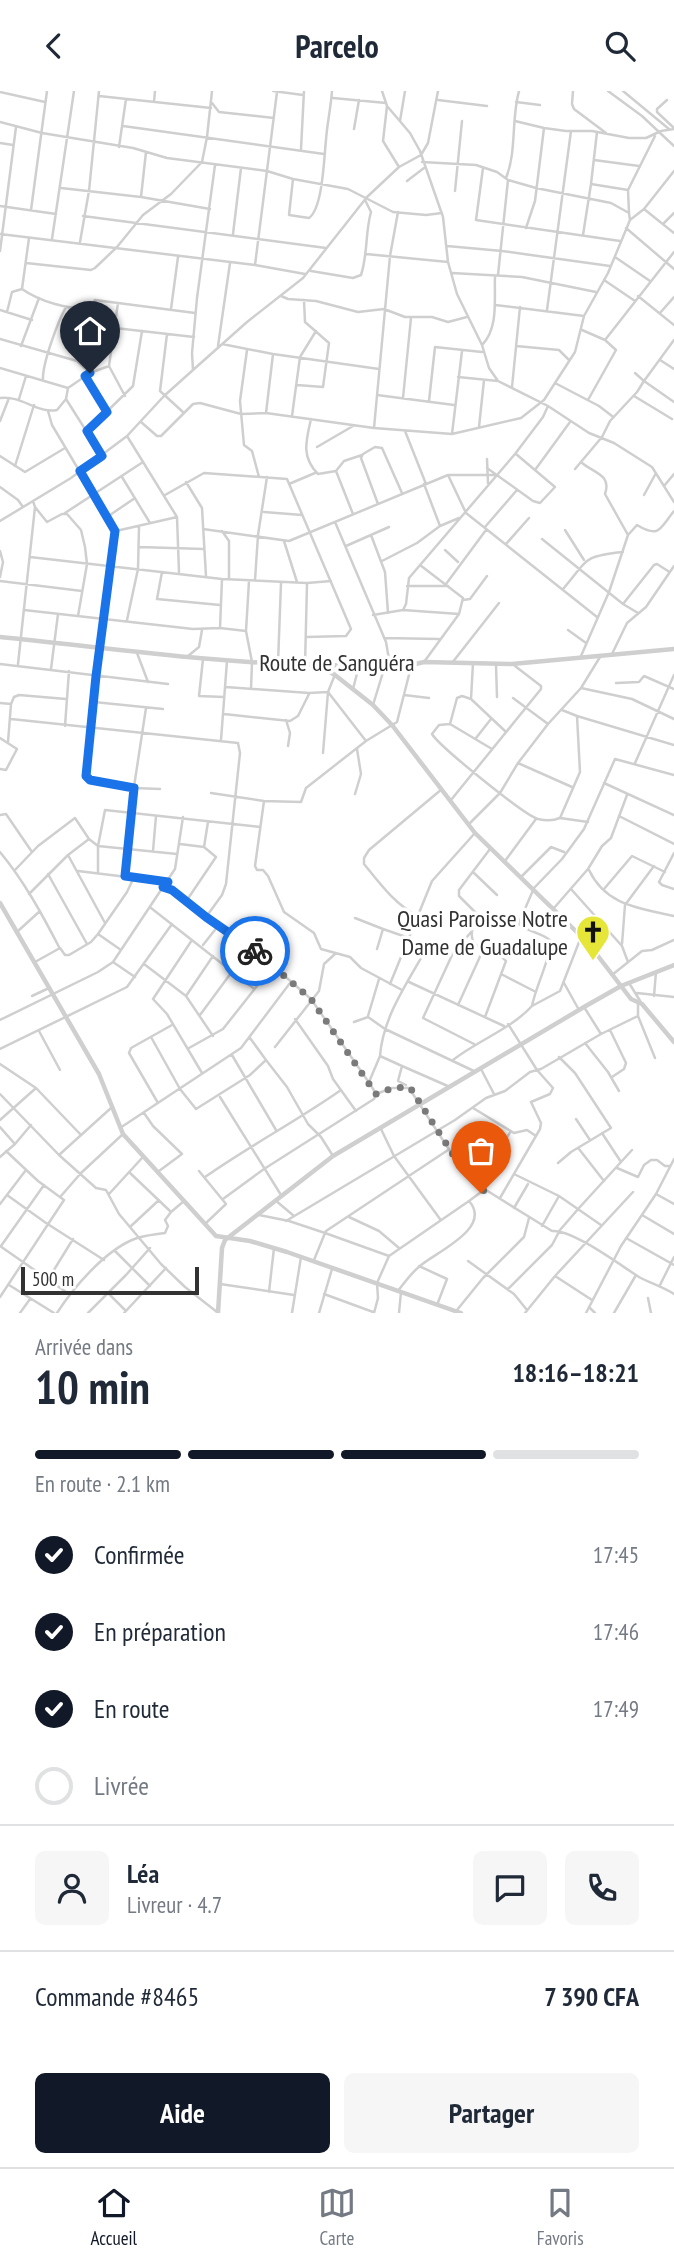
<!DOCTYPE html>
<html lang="fr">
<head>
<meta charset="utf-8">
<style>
  :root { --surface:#fff; --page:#f6f6f7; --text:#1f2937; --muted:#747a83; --line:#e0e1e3; --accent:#111827 }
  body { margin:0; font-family:"PT Sans Narrow",sans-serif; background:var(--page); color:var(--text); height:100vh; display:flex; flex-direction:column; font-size:26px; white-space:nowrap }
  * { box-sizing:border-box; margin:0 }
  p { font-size:23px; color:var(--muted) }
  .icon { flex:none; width:38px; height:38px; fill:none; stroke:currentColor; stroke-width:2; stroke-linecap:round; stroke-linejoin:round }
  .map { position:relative; height:1222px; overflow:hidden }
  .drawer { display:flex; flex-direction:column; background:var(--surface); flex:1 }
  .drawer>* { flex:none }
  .scale { position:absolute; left:21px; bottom:18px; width:178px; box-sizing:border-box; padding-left:7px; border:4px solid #323232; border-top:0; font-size:19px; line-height:24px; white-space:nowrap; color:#323232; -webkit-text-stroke:5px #fff; paint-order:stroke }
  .pin { position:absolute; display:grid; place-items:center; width:60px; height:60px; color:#fff; margin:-72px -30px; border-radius:50% 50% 50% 0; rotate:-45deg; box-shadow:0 0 7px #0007 }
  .pin .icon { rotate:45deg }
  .courier { position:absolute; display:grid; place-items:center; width:70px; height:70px; margin:-35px; border:5px solid #1a73e8; border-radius:50%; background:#fff; color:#222; box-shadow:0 2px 9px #0007 }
  .head em { font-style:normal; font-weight:800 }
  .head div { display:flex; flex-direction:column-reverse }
  .head { display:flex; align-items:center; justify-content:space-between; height:119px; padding:0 35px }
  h1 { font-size:46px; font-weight:800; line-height:52px }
  .bar { display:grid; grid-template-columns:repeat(4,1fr); gap:10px 7px; align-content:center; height:84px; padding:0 35px }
  .bar i { height:9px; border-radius:5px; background:var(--line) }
  .bar .current { background:var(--accent) }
  .bar p { grid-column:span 4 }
  .line { display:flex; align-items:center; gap:18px; padding:0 35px; border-top:2px solid var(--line) }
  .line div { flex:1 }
  .round { display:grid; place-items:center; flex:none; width:74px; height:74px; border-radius:10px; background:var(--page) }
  ol { padding:0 35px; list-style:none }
  li { display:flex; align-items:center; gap:21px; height:77px }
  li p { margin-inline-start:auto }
  li .icon { padding:7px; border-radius:50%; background:var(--accent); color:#fff; stroke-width:4 }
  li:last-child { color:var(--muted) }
  li i { width:38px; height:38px; border:4px solid var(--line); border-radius:50% }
  .action { display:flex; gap:14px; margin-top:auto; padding:14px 35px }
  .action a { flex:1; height:80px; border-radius:10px; background:var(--accent); color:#fff; font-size:28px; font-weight:800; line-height:80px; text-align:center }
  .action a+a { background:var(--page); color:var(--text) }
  header { display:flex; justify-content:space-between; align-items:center; height:91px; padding:0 35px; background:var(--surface); font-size:32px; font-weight:800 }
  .dock { display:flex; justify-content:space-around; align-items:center; height:98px; border-top:2px solid var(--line); background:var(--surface); font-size:19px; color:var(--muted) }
  .dock a { display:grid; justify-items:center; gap:4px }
  .dock .current { color:var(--accent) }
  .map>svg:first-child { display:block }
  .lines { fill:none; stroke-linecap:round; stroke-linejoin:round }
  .minor { stroke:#cfcfcf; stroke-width:2.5 }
  .tertiary { stroke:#cfcfcf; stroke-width:4.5 }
  .done { stroke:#7a7a7a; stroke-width:7; stroke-dasharray:0 12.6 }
  .route { stroke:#1a73e8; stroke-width:9 }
  .labels { text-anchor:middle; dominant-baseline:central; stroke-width:7; stroke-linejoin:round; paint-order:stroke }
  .street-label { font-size:24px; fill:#323232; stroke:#fff }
  .poi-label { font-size:24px; fill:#323232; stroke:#fff; text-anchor:end }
</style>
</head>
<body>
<header><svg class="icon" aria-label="back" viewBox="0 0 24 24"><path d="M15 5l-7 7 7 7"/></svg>Parcelo<svg class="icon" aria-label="search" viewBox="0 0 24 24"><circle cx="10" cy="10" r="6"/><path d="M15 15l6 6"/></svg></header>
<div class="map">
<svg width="674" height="1222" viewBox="0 0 674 1222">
  <rect width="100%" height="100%" fill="#fff"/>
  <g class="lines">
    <!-- minor -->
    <path class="minor" d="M273 0 303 4
      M382 0 387 15 410 42 420 60 443 126 448 171 457 203 482 254 489 277 498 290 548 315 589 342 614 352 652 376 674 411
      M573 0 572 13 574 18 606 42
      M608 0 642 25 674 55
      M623 0 669 38
      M0 1 45 11
      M99 5 211 17
      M333 7 386 12
      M438 9 487 15
      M667 9 657 18V21L674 37
      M154 11 155 0
      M516 11 540 14
      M212 12 219 21 274 27
      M387 15 383 50 399 76
      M400 30 405 0
      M515 30 544 37 566 40H592L629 47H646L661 40 674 38
      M0 31 42 42 133 57 167 67 267 80 293 88 348 98 393 121 426 124 442 122
      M123 35 324 63
      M354 38 359 9
      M0 52 13 54
      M119 56 126 8
      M301 58 304 0
      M594 69 639 75
      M422 71 476 74 497 81 508 89 536 97 611 112 629 122 630 129
      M483 77 476 129 620 150
      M506 87C517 60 511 28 519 0
      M293 88 289 124 309 127C323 117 324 66 326 49 327 33 331 16 332 0
      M407 90 424 77
      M591 93 597 41
      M61 97 141 106 210 118
      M628 99 629 122
      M455 100 462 30
      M141 106 146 61
      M0 115 56 123
      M644 118 674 142
      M31 119 47 0
      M83 125 326 157
      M664 132 674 122
      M526 137 535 110 544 37
      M626 137 674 178
      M0 143 255 174 305 183
      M233 143 241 77
      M583 144 591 93 628 99 655 45
      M29 147 22 198C39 210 68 219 90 217L95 209 195 222
      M52 148 74 0
      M80 151 89 100 99 0
      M447 155 502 160 610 175
      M0 160 16 36
      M366 163 448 171
      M615 166 650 190
      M26 172 91 179 95 177 117 156 143 124 171 103 202 71 207 46 212 0
      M255 174 277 1
      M311 180 353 187 361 184C368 163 365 142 371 121L365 109
      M452 182 522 186 596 201
      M498 184 508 89
      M604 189 635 210
      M281 205 288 208 316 210 358 221 384 218 405 226H432L448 231 467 226
      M638 205 674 234
      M495 214 584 225
      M171 218 178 166
      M0 219 32 229
      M547 219 571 40
      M7 221 12 201 22 198
      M660 222 674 206
      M115 237 194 246
      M582 239 605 249 616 259 588 309
      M167 243 160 300 184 322 193 313 200 312 241 323 266 322 374 337 452 343 521 327 544 309 575 261 584 225 608 182 630 129 644 118 674 80
      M0 248 77 270 90 282
      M605 249 674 161
      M674 249 644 290 674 311
      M222 253 273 263 379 278
      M482 254C499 237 494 207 495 185
      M21 255 39 207
      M218 255 230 172
      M516 255 559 259 569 269
      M247 259 240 310 244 354 252 360 259 386
      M660 269 674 278
      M109 275 125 305
      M0 277 68 297
      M193 279 192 262 197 207 215 74
      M85 285 107 321
      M458 286 498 290
      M43 289C42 273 58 230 66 216
      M555 292 599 315 612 325
      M297 294 323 296 329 252 305 231 304 209
      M512 296 520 216
      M377 304 454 314
      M634 305 672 328
      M0 307C21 304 38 323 57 319L66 308
      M403 307 411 227
      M19 308 26 285
      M429 310 435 256 482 261
      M48 320 52 334 115 440 86 685 90 689 134 697 160 698
      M266 322 273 263
      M292 325 300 266 316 240
      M311 328C306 350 301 366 318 383L336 380 353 423
      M0 330 9 307
      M141 331 157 345H161L184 322
      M479 336 484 289
      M374 337 390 165 398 121
      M87 340 133 295 142 240
      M405 340 426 393
      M452 343 462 260
      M127 345 177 426 179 481
      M317 356 353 335
      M0 365 25 381 65 357
      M102 365 66 308 68 297 90 282 109 275 118 212
      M487 368 488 392
      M581 371C593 382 612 383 605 403L628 444
      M15 375 34 314
      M487 377 533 410 540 412 555 396 516 363
      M575 378 602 346 610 330 637 301 644 290 635 282
      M535 379 570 331
      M336 380 344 370 362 364
      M448 384 466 422 597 526
      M122 386 150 432
      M186 391 202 417 206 485
      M289 393 315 382
      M424 393 440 435
      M664 395 674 383
      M0 396 18 409 23 416
      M165 404 204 382 287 388 351 538 346 545 306 546
      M644 404 656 382
      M378 413 361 367 363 363 375 356 382 357 402 402
      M35 416 47 431 62 423H67L81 439 85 456 87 473 78 525
      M264 421 302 424
      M65 422 143 371
      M107 426 135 407
      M0 430 71 387 127 345 164 305 193 279 247 231 303 187 367 106 399 76 421 64 428 52 438 0
      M335 431 386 551 390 574
      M485 436 517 399
      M203 438 289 450 448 384H495
      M565 439 584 469
      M116 440 177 426
      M222 440 229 450V487
      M371 444 385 481 388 522
      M542 448 623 513 638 522
      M284 450 297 491
      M506 453 529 427
      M346 455 389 436
      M139 456 204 458
      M445 459 458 471
      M0 460 3 471 0 486
      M30 466 222 488 307 492 331 490
      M382 470 417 452 440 435 459 427
      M420 474 463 507 459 523 424 571
      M162 481 157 508 220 514
      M255 489 258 444 267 386
      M0 490 82 500
      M249 490 246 540 252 571 251 598
      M446 493 486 439
      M407 495H448
      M563 498C588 469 582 465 623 461
      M463 509 470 508 487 485
      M623 513 654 474 657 473 668 480
      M24 519 193 538 220 537 246 540
      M403 519 406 513 409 487 515 363 543 326 548 315
      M373 524 403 519 459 523
      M127 529 138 478 139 436
      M220 537 222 488
      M568 539 586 552
      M384 547 439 548
      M137 562 148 591
      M612 563 627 532 646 516 674 475
      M188 565 199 556 202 539
      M581 565 609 501 628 444 637 434C660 448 660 437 674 420
      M203 568 199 605 224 606
      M278 572 281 492
      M452 572 499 512
      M0 573 168 593
      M18 573 35 416 33 410
      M305 574 307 493
      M496 574 497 606
      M51 578 58 523
      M616 592 639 591 644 585 674 598
      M226 596 309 602 328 601 366 650
      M581 597 632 608 674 628
      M353 598 359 575
      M404 604 429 607
      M513 607 548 633
      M471 608 473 572
      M94 611 163 618
      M0 612 11 613
      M373 614 384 578
      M224 623 290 630 298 625 309 603
      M577 625 674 654
      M11 628 238 652 240 662 226 793 222 804 206 826
      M286 629 290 642 288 655
      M450 633 492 658
      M65 635 69 580
      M505 640 471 608 462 605 457 607 450 633 439 634 432 643C439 655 524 724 538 728 546 730 553 730 560 727L580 681 577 625 562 619
      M0 647 17 658 6 679 0 678
      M476 647 491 628
      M221 649 227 570
      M8 651 11 613 14 606 19 604 66 608
      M323 662 328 601 338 576
      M518 672 572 696
      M635 672 674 584
      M604 692 674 724
      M211 702 264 710 301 711 306 697 366 650 397 631 411 576
      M355 703 361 683 357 658
      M451 709 541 598V595L515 575
      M264 710 255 775 257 779H263L268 785 284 821 314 842 321 858 350 866 361 877 402 899
      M0 724 6 723 32 761
      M619 725 674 753
      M560 727 588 731
      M469 733 500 702 518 672 548 633 581 597 600 566
      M180 753 204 756 216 766 187 809
      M204 756 208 731
      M490 758 459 799V805L482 828 499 827 518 834 534 797 562 768 584 738 615 668 674 684
      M153 760 156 725
      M0 761C24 790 42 823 59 856
      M674 762 659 791 662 794 674 798
      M68 764 105 832
      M505 770 536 728
      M15 779 38 755 75 727 89 748 98 755 177 763
      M589 779C606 815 640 817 674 825
      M78 780 168 791
      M98 782V755L105 719 260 736
      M474 782 497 804
      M48 783 87 853
      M125 785 130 722 146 617
      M521 786 551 756 564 761
      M163 796 172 799 206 826 256 860 311 908 370 993
      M571 798 622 855 628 871
      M604 798 632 765 665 781
      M29 803 68 764 89 748
      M151 817 253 897
      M554 817 588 778 602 755 611 747 627 704
      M417 825C394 812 381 794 364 773V767L369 759 442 698
      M355 827 383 838 377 858
      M383 838 409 847
      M18 840 40 820
      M472 840C469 863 495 856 506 870L485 926
      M98 843 121 859
      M192 849 153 908 167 923 202 982
      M622 853 625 814 654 775
      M203 854 218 835
      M35 871 60 857 65 864H69L91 851 98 843 127 801 134 786
      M113 871 135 886
      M144 873 186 905 213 945
      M503 884 534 900
      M612 884 642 860 652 859 674 849
      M409 891 504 935
      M564 892 579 919
      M629 892 642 913
      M390 893 432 790 475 742
      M637 902 674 906
      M32 905 49 897
      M186 905 213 865
      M654 905 656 881
      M638 912V925L655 967
      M458 914 483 859
      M532 915 560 900 581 846
      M200 924 231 882
      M368 925 379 888
      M295 928 328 975 333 988 356 1020
      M0 929 98 881 113 871 175 778 183 726
      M354 931 368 926 385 938 476 981
      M610 939 626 972 624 978 612 986
      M39 940 60 979
      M601 943 638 925
      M151 946 180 998 196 1018 250 984 266 969 250 947
      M585 952 608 981 619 1000
      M474 953 423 927 453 862 472 840 479 825
      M275 956 319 900 324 873 335 863
      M189 957 223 938 272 876
      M0 958 127 896 172 833
      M232 964 276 1039
      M380 965 369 991 376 1003 392 997H409L465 1083 486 1099 552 1140C572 1138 620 1174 639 1186 650 1192 663 1196 674 1203
      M266 969 287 996 308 1033 321 1046 333 1065
      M453 969C477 950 511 938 532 915 536 894 549 872 551 850 543 842 530 842 519 833
      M0 973 36 997 81 1044
      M402 975 450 996
      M481 978 494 1003
      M406 994 398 990 402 975 380 965C383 924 410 888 429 853
      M0 1003 59 1064 96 1097 106 1099 119 1123 161 1173 185 1196 217 1221
      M220 1006 281 1104
      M158 1012 129 962 131 957 172 934
      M473 1017 514 1042 527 1039 536 1045
      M144 1022 153 1035 182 1063 159 1080
      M576 1028 590 1049
      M0 1029 36 997
      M0 1036 14 1052
      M120 1037 241 957 290 892
      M381 1038 394 1065 440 1128
      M602 1042 621 1071
      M579 1058 604 1090
      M59 1064 111 1017
      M0 1066 15 1053 31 1034
      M558 1072 571 1061 611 1037 575 982 559 966
      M617 1077 638 1086 644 1074 651 1069H657L665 1075H670
      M199 1080 226 1113 206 1132
      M129 1081 170 1120
      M514 1083 559 1105 601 1134
      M205 1086C249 1055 297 1030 341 999
      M477 1093 511 1040
      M109 1103 142 1067
      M656 1103 674 1113
      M7 1104 46 1132 104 1169
      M61 1105 81 1082 123 1043
      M500 1107 540 1038 541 1032 531 1011 550 1003 553 997 537 979 508 933
      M223 1108 264 1078 374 1008 376 1003
      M275 1109 294 1125
      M469 1110 485 1098
      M0 1113 26 1079
      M514 1117 528 1093
      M259 1124 289 1130 325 1142 314 1169
      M642 1124 674 1143
      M349 1126 379 1140 399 1157
      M286 1130 455 1029 486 1007 505 1000 530 981 541 978 601 943 584 916
      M131 1135 159 1109
      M542 1135 559 1105
      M626 1147 674 1174
      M0 1155 69 1203
      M1 1155 44 1094
      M115 1160 150 1195
      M389 1165 325 1142 326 1140 448 1059
      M468 1170 514 1203 527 1219
      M419 1175 447 1188 437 1214
      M555 1185 592 1209
      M49 1187 73 1148
      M220 1193 294 1204
      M9 1194 54 1222
      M660 1194 674 1166
      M508 1198 552 1154 560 1139 579 1117 632 1059
      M269 1201 274 1157
      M108 1202 125 1219
      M324 1203 373 1221
      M0 1206 64 1109 38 1090 6 1060
      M648 1207 651 1222
      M589 1216 595 1222
      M457 1219 483 1187 524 1146 529 1127
      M20 1222 30 1208
      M57 1222C73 1197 104 1161 132 1149 143 1144 153 1144 165 1142L168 1135 165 1129 171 1121 184 1110
      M88 1222 126 1184 150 1157
      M124 1222 166 1177
      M292 1222 301 1166
      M319 1222 332 1178
      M374 1222 378 1207 377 1192 389 1165 469 1110C493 1137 436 1161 420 1175 411 1182 405 1191 398 1200
      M399 1222 401 1201
      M525 1222 555 1185 633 1101
      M586 1222 621 1155 656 1103 674 1068
      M614 1222 636 1184"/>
    <!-- tertiary -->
    <path class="tertiary" d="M0 546C109 557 218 573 328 574 359 575 394 579 424 571L512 573 674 558
      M319 575 335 584 373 614 392 634 475 742 588 852 631 908 642 913 674 951
      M0 812 99 983 123 1043 216 1145 250 1150 287 1161 461 1222
      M218 1222 222 1157 225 1149 333 1065 584 916 621 895 674 874"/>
  </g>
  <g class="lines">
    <!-- done -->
    <path class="done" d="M255 860 311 908 376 1003 393 997 408 996 411 998 463 1079 485 1098 481 1102"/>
    <!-- route -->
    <path class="route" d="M90 282 85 285 107 321 87 340 102 365 80 380 115 440 96 585 86 685 90 689 134 697 125 785 168 791 163 796 172 799 206 826 255 860"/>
  </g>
  <!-- icons -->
  <defs>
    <g id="church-pin" transform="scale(1.75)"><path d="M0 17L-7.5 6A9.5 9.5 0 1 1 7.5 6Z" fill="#e5e637" stroke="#fff"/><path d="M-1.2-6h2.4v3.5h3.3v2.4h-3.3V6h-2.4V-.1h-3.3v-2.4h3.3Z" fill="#111"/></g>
  </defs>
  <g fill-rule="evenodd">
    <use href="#church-pin" x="593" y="841"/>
  </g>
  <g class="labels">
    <!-- street labels -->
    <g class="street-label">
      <text x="337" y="571">Route de Sanguéra</text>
    </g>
    <!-- poi labels -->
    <g class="poi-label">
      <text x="568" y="827">Quasi Paroisse Notre<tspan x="568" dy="28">Dame de Guadalupe</tspan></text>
    </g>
  </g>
</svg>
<div class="scale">500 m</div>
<div class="pin" style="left:481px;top:1102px;background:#ea580c"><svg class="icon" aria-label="bag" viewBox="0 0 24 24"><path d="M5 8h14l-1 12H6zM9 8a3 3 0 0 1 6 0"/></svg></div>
<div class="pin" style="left:90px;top:282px;background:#1f2937"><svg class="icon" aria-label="home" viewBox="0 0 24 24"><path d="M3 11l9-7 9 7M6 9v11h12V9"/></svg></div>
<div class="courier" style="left:255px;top:860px"><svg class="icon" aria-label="bike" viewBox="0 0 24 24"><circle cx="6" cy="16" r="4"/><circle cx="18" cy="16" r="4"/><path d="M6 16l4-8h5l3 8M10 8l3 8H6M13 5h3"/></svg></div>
</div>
<section class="drawer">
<div class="head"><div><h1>10 min</h1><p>Arrivée dans</p></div><em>18:16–18:21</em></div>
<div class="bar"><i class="current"></i><i class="current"></i><i class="current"></i><i></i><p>En route · 2.1 km</p></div>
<ol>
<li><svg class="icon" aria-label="check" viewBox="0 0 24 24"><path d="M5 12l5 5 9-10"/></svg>Confirmée<p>17:45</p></li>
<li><svg class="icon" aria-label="check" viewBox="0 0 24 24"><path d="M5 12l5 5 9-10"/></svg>En préparation<p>17:46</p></li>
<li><svg class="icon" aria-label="check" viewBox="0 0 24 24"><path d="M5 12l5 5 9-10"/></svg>En route<p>17:49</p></li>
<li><i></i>Livrée</li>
</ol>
<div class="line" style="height:126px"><a class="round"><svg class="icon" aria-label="person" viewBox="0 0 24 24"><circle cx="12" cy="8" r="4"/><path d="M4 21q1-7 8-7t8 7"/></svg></a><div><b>Léa</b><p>Livreur · 4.7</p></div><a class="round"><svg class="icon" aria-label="chat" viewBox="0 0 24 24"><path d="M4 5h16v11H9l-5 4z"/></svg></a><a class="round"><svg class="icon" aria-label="phone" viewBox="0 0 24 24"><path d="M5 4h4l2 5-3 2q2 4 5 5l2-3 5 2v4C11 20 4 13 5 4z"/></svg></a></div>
<div class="line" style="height:91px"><div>Commande #8465</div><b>7 390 CFA</b></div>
<div class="action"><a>Aide</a><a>Partager</a></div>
</section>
<nav class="dock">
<a class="current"><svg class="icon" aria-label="home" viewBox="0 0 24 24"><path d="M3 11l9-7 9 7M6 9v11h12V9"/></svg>Accueil</a>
<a><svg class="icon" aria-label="map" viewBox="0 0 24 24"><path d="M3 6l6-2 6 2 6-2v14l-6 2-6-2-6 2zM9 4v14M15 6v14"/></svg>Carte</a>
<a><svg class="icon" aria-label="saved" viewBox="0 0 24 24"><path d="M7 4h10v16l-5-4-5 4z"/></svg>Favoris</a>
</nav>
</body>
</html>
